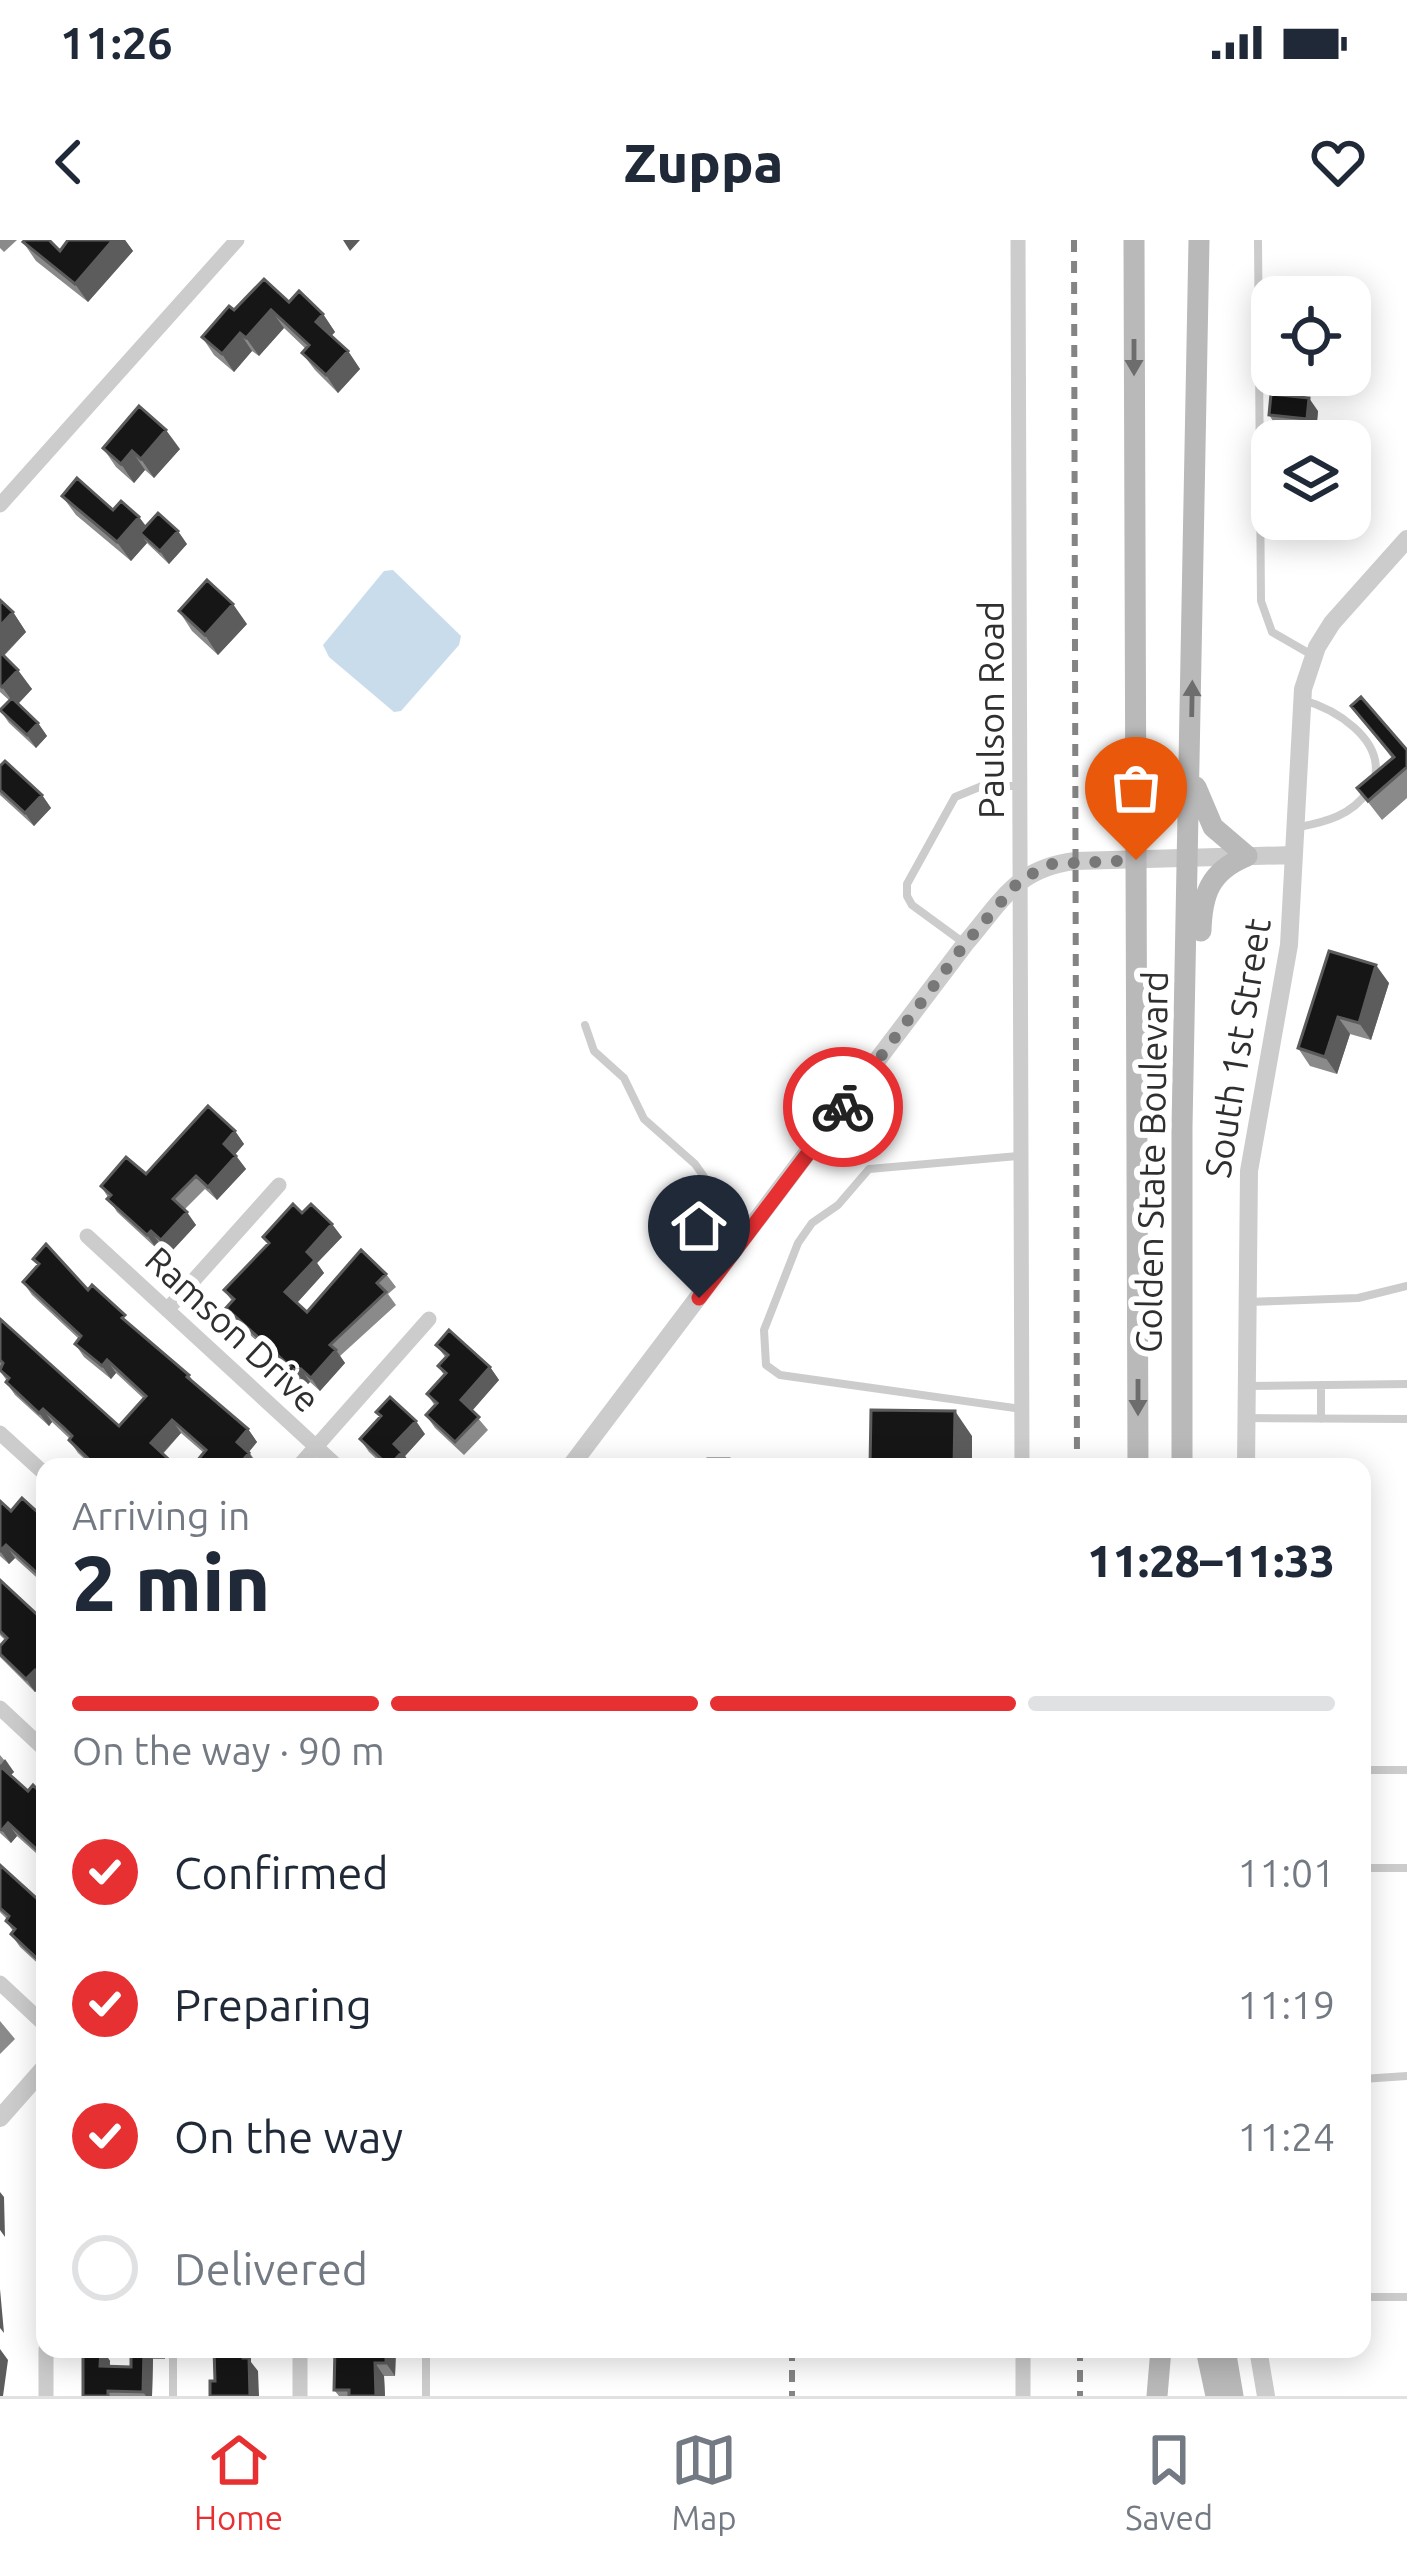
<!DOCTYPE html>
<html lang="en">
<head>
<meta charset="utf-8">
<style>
  :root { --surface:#fff; --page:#f6f6f7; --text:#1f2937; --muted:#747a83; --line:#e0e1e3; --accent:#e73032 }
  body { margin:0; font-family:Ubuntu,sans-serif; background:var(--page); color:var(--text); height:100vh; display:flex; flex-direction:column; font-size:45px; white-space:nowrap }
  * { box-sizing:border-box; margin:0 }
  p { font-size:39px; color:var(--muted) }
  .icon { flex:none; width:66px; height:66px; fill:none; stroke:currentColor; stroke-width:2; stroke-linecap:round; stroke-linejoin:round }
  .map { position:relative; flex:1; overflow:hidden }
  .details { position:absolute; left:36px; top:1218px; width:1335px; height:900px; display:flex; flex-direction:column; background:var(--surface); border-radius:24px; box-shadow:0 6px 30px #0003 }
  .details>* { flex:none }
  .fabs { position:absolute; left:1251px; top:36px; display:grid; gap:24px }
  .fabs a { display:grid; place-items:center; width:120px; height:120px; border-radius:24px; background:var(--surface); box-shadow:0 6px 30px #0003; font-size:60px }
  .pin { position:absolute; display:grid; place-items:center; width:102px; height:102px; color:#fff; margin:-123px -51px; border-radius:50% 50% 50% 0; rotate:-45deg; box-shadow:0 0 12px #0007 }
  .pin .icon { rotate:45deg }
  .courier { position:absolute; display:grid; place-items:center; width:120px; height:120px; margin:-60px; border:9px solid #e73032; border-radius:50%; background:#fff; color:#222; box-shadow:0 3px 15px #0007 }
  .head em { font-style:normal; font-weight:800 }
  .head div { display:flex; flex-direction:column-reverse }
  .head { display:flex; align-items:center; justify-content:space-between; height:204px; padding:0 36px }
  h1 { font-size:78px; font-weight:800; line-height:90px }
  .bar { display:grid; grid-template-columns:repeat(4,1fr); gap:18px 12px; align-content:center; height:144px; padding:0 36px }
  .bar i { height:15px; border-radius:9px; background:var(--line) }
  .bar .current { background:var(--accent) }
  .bar p { grid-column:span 4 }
  ol { padding:0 36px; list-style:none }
  li { display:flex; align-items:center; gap:36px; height:132px }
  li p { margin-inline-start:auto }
  li .icon { padding:12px; border-radius:50%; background:var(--accent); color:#fff; stroke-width:4 }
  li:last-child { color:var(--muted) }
  li i { width:66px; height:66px; border:6px solid var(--line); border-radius:50% }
  .status { display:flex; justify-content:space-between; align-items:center; height:84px; padding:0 60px; background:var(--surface); direction:ltr }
  .status svg { height:33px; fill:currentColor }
  header { display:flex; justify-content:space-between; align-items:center; height:156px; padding:0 36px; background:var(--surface); font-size:54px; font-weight:800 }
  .tabs { display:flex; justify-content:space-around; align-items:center; height:168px; border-top:3px solid var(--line); background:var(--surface); font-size:33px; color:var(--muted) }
  .tabs a { display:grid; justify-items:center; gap:6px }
  .tabs .current { color:var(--accent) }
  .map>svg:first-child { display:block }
  .water { fill:#c9dcec }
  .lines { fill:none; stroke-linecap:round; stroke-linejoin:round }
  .service { stroke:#ccc; stroke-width:8 }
  .minor { stroke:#ccc; stroke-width:15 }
  .tertiary { stroke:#ccc; stroke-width:18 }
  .secondary { stroke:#b9b9b9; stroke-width:21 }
  .rail { stroke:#848484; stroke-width:6; stroke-dasharray:12 9; stroke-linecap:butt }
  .wall { fill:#8a8a8a }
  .shaded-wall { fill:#5c5c5c }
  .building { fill:#161616; stroke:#5c5c5c; stroke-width:3 }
  .oneway { fill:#6d6d6d }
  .done { stroke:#787878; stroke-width:12; stroke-dasharray:0 21.6 }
  .route { stroke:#e73032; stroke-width:15 }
  .labels { text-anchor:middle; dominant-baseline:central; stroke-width:12; stroke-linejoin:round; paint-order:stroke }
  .street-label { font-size:36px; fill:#2f2f2f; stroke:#fff }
</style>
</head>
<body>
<div class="status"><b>11:26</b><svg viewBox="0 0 49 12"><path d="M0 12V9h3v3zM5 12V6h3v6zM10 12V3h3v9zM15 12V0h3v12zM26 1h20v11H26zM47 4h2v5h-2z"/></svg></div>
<header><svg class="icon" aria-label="back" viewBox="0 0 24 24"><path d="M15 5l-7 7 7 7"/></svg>Zuppa<svg class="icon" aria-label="heart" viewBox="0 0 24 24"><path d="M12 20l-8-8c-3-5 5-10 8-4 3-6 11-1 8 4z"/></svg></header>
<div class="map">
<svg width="1407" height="2156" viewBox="0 0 1407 2156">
  <rect width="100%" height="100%" fill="#fff"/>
  <!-- water -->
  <path class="water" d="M393 330 461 396 459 405 401 471 394 472 329 417 323 405 384 331Z"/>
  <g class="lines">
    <!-- service -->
    <path class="service" d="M1258 0 1261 361 1272 392 1312 415
      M1303 460C1335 469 1383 498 1375 538
      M1299 587C1326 582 1352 575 1368 551
      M964 703 912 665 907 656V644L955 557 982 546H1020
      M585 785 594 811 624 838 644 879 695 924 724 965 751 988
      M1019 916 869 929 838 965 812 983 798 1003 764 1090 766 1125 780 1135 1022 1169
      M1248 1062 1358 1058 1407 1046
      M1321 1145V1179
      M1247 1146 1407 1144
      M1247 1178 1407 1179
      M1362 1530H1407
      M1362 1628H1407
      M1362 1839 1407 1836
      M1362 2057H1407
      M173 2109V2156
      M426 2109V2156"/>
    <!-- minor -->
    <path class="minor" d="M1018 0 1022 1227
      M0 265 237 0
      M87 996 338 1227
      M167 1070 279 945
      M0 1193 45 1234
      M298 1227 429 1079
      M0 1468 45 1510
      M0 1743 45 1785
      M38 1835 44 1850 45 1951
      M46 2109V2156
      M300 2109V2156
      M1023 2109V2156"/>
    <!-- tertiary -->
    <path class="tertiary" d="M570 1227 965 704C1002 661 1016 628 1075 621L1293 615
      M1246 1227 1249 931 1289 705 1303 449 1317 407 1332 383 1407 299
      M0 1878 45 1827
      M1258 2109 1266 2156"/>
    <!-- secondary -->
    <path class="secondary" d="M1134 0 1138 1227
      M1196 547 1213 587 1247 616
      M1201 691C1202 654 1210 631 1247 616
      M1182 1227V887L1199 0
      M1206 2109 1216 2156
      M1225 2109 1233 2156
      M1157 2156 1161 2109"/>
    <!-- rail -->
    <path class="rail" d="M1074 0 1077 1227
      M792 2109V2156
      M1080 2109V2156"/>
  </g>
  <!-- wall -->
  <path class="wall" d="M0 0H17L4 12 0 8Z
    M68 0H125L133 11 88 62 36 21 23 2 60 11Z
    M289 62 323 74 335 92 331 96 348 111 360 129 338 153 315 130 302 113 306 109 284 88 259 116 252 111 234 132 214 115 202 97 234 70Z
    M1318 171 1316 192 1278 188 1269 175Z
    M103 208 180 209 154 238 145 230 134 243 116 227Z
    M62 256 139 277 146 286 187 304 169 324 147 303 131 321 76 275Z
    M0 360 13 372 26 392 4 416 32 449 18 464 38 483 47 496 36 508 9 483 0 470 10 461 0 452Z
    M179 371 247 384 218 415 192 391Z
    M1351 466 1407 510V558L1382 580 1357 548 1392 518Z
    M0 526 42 555 51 568 34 586 0 555Z
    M1329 711 1389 743 1371 800 1350 794 1337 834 1310 826 1298 808Z
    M235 891 244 904 235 914 246 929 217 960 205 949 184 970 196 985 170 1013 160 1004 156 1008 117 972 101 946 146 934Z
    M302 973 342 997 317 1023 324 1033 297 1063 307 1072 386 1034 396 1047 388 1054 396 1065 340 1116 345 1123 320 1151 310 1142 306 1146 235 1081 226 1068 232 1061 224 1050 268 1004 263 997Z
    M33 1019 88 1050 189 1135 196 1146 248 1189 257 1202 249 1212 259 1226 204 1213 181 1193 163 1214 177 1227H93L78 1213 69 1200 70 1199 52 1182 49 1186 15 1155 6 1142 7 1141 0 1131V1079L119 1186 144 1159 116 1133 111 1139 84 1117 75 1104 79 1099 32 1055 23 1042 38 1025Z
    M436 1105 490 1127 499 1140 472 1171 488 1190 464 1215 435 1188 426 1175 435 1166 427 1154 444 1135 438 1126 446 1118Z
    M425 1194 405 1216 411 1225 409 1227H385L369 1212 360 1199Z
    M0 1261 11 1271 45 1279V1345L15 1318 9 1324 0 1316Z
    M0 1340 45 1382V1443L35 1452 0 1417V1406L5 1400 0 1395Z
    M0 1515 14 1532 10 1535 28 1551 45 1557V1621L17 1596 11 1603 0 1593Z
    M0 1625 45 1666V1730L20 1707 11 1694 13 1691 6 1681 7 1679 0 1672Z
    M0 1781 15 1799 0 1814Z
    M102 2109 110 2121V2126L131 2127V2109H166L165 2119H153L152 2156H83Z
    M335 2109H396L395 2136H384L385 2156H339L334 2150Z"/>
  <!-- shaded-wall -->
  <path class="shaded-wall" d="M113 0H125L133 11 88 62 75 44Z
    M343 0H360L350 11Z
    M271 70 284 88 259 116 246 98Z
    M323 74 335 92 328 99 316 82Z
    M240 93 252 111 234 132 222 114Z
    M348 111 360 129 338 153 326 135Z
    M1309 158 1318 171 1316 192 1307 179Z
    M166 190 180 209 154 238 141 219Z
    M132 211 145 230 134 243 121 224Z
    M139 277 153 296 140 293 147 303 131 321 117 302Z
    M178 291 187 304 169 324 160 311Z
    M233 364 247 384 218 415 205 395Z
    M13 372 26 392 0 419V386Z
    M18 430 32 449 16 466 2 447Z
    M38 483 47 496 36 508 27 495Z
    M42 555 51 568 34 586 25 573Z
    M1376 725 1389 743 1371 800 1359 783Z
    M1338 777 1350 794 1337 834 1325 817Z
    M235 891 244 904 233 917 224 904Z
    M236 916 246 929 217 960 208 947Z
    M187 972 196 985 170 1013 161 1000Z
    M332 984 342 997 317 1023 324 1033 295 1065 285 1052 307 1012Z
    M151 991 160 1004 156 1008 147 995Z
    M336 1110 345 1123 320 1151 311 1138Z
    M107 1120 116 1133 111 1139 102 1126Z
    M490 1127 499 1140 470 1173 461 1160Z
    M301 1129 310 1142 306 1146 297 1133Z
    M43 1169 52 1182 49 1186 39 1173Z
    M955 1171 972 1196V1227H954Z
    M172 1180 181 1193 160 1216 151 1203Z
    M416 1181 425 1194 405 1216 411 1225 409 1227H389L394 1204Z
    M248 1189 257 1202 246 1215 237 1202Z
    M249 1213 258 1227H237Z
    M6 1305 15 1318 9 1324 0 1311Z
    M35 1430 44 1443 35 1452 26 1439Z
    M5 1519 14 1532 8 1538 0 1526Z
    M8 1583 17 1596 11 1603 2 1590Z
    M0 1952 4 1957 5 1997 0 1990Z
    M0 2049 4 2093 0 2088Z
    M0 2109 8 2120 3 2156H0Z
    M102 2109 110 2121 109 2139 100 2126Z
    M144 2109H147L153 2119 152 2156H146L143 2152Z
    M242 2109H251V2122L258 2131 259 2156H250Z
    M386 2109H396L395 2136 386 2123Z
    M375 2123 384 2136 385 2156H376Z"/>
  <!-- building -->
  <path class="building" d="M25 0H49L60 11 68 0H113L75 44 23 2Z
    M264 39 289 62 299 51 323 74 316 82 348 111 326 135 302 113 309 105 271 70 246 98 240 93 222 114 202 97 229 66 234 70Z
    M1271 154 1309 158 1307 179 1269 175Z
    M139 166 166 190 141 219 132 211 121 224 103 208Z
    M77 238 113 270 121 261 139 277 117 302 62 256Z
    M158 273 178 291 160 311 140 293Z
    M207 340 233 364 205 395 179 371Z
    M0 360 13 372 0 386Z
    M0 412 18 430 2 447 0 445Z
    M1361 457 1407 510V527L1368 561 1357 548 1394 517 1351 466Z
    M12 458 38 483 27 495 0 470Z
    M5 521 42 555 25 573 0 550V526Z
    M1329 711 1376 725 1359 783 1338 777 1325 817 1298 808Z
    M208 866 235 891 224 904 236 916 208 947 196 936 173 959 187 972 161 1000 151 991 147 995 107 959 111 955 101 946 126 917 146 934Z
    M293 964 302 973 311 964 332 984 307 1012 315 1020 285 1052 307 1072 361 1010 386 1034 377 1043 386 1052 330 1105 336 1110 311 1138 301 1129 297 1133 226 1068 234 1059 224 1050 269 1003 263 997Z
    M46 1004 88 1050 92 1045 125 1075 122 1078 189 1135 187 1137 248 1189 237 1202 249 1213 237 1227H192L206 1210 172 1180 151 1203 177 1227H122L113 1220 107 1227H97L69 1200 72 1196 63 1187 43 1169 39 1173 6 1142 9 1138 0 1130 3 1123 0 1120V1079L119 1186 146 1156 107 1120 102 1126 75 1104 81 1096 23 1042 39 1024 33 1019Z
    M449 1090 490 1127 461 1160 479 1177 455 1202 426 1175 437 1163 427 1154 446 1133 438 1126 448 1115 436 1105Z
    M390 1157 416 1181 394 1204 402 1212 389 1226 360 1199 381 1176 376 1172Z
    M871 1170 955 1171 954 1227H870Z
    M708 1219H729V1227H708Z
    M22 1258 45 1279V1340L6 1305 0 1311V1261L11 1271Z
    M0 1340 45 1382V1439L35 1430 26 1439 0 1414V1406L7 1398 0 1391Z
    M0 1526 28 1551 33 1545 45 1557V1617L8 1583 2 1590 0 1589Z
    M0 1625 45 1666 44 1725 11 1694 15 1689 6 1681 9 1676 0 1668Z
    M83 2109H101L100 2126 131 2127V2109H144L143 2152 108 2151V2156H83Z
    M214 2109H242L243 2118H249L250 2156H210V2141H215Z
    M335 2109H386V2123H375L376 2156H349V2150H334Z"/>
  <!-- one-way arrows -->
  <defs><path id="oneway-solid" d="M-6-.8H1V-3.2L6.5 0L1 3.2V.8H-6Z" transform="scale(3)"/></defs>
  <g class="oneway">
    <use href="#oneway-solid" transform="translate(1134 117) rotate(90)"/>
    <use href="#oneway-solid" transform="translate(1192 459) rotate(-89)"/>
    <use href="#oneway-solid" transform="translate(1138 1157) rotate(90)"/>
  </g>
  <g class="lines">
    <!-- done -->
    <path class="done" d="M843 867 965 704 1020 640 1051 624 1136 620"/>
    <!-- route -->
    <path class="route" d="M699 1058 843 867"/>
  </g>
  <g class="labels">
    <!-- street labels -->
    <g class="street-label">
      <text transform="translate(990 470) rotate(-90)">Paulson Road</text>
      <text transform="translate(1237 808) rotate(-81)">South 1st Street</text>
      <text transform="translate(1151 922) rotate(-89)">Golden State Boulevard</text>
      <text transform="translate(233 1089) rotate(43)">Ramson Drive</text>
    </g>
  </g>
</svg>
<div class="fabs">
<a><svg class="icon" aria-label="locate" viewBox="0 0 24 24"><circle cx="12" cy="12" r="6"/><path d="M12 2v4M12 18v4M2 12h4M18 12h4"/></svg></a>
<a><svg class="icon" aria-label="layers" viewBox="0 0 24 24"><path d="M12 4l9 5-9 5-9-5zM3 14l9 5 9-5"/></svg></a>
</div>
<div class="pin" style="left:1136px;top:620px;background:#ea580c"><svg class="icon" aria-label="bag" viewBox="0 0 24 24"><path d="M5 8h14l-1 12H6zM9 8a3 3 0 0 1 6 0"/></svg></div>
<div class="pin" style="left:699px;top:1058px;background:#1f2937"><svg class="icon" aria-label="home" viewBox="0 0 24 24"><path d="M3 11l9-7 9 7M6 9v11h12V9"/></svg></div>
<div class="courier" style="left:843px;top:867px"><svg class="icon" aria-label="bike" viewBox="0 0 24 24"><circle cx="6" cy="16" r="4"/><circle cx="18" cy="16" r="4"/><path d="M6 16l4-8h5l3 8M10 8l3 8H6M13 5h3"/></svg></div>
<section class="details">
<div class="head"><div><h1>2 min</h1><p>Arriving in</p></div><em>11:28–11:33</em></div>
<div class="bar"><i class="current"></i><i class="current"></i><i class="current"></i><i></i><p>On the way · 90 m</p></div>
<ol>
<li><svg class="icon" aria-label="check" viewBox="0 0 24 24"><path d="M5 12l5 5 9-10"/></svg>Confirmed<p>11:01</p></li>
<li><svg class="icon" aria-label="check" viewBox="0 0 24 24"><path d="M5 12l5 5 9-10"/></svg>Preparing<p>11:19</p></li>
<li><svg class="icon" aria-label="check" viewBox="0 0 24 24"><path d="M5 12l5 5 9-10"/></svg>On the way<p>11:24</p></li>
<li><i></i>Delivered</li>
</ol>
</section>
</div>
<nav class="tabs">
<a class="current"><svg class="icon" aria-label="home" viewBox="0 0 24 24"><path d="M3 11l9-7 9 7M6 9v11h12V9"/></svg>Home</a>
<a><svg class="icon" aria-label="map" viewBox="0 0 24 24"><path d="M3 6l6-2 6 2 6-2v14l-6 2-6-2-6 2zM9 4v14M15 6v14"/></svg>Map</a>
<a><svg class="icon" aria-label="saved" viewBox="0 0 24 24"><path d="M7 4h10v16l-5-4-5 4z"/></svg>Saved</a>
</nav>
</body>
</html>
